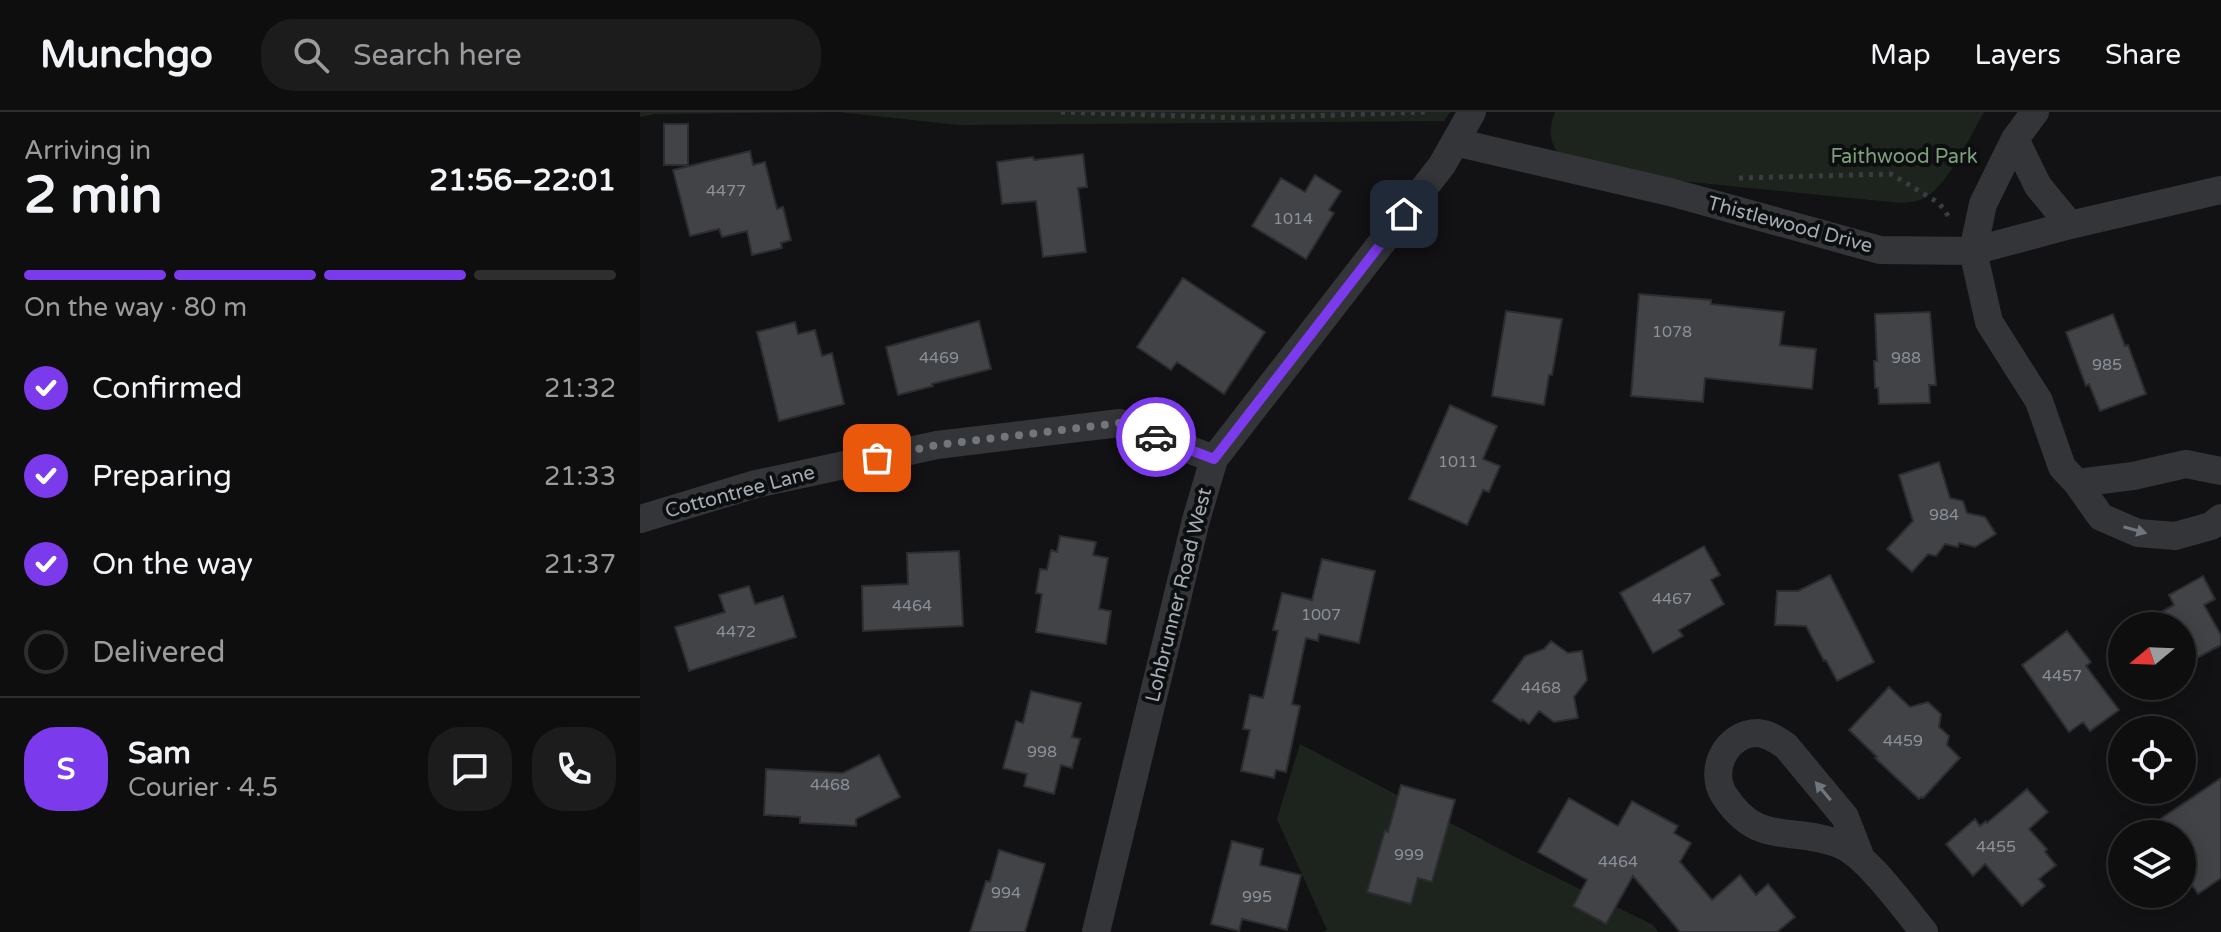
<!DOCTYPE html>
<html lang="en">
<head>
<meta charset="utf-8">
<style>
  :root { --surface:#0e0e0f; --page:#1c1c1d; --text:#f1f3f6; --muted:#9b9c9e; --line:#2e2e2f; --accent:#7c3aed }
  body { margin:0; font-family:"Varela Round",sans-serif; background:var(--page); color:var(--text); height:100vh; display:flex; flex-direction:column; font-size:30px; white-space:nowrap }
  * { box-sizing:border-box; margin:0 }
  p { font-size:26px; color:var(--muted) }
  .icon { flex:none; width:44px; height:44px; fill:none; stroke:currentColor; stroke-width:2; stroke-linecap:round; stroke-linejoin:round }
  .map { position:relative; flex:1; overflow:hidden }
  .details { display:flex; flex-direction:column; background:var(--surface); width:640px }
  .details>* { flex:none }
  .needle { width:52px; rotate:251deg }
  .buttons { position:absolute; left:1468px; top:500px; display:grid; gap:16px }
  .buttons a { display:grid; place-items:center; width:88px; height:88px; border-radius:50%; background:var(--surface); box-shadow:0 4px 20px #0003,0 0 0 2px var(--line); font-size:40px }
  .pin { position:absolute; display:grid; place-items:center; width:68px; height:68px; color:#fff; margin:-34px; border-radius:16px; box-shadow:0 4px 12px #0006 }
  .courier { position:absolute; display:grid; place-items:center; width:80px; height:80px; margin:-40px; border:6px solid #7c3aed; border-radius:50%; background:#fff; color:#222; box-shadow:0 2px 10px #0007 }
  .headline em { font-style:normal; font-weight:700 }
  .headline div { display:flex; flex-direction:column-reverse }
  .headline { display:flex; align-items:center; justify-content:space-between; height:136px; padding:0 24px }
  h1 { font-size:52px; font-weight:700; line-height:60px }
  .bar { display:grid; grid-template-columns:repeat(4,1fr); gap:12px 8px; align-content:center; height:96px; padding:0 24px }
  .bar i { height:10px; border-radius:6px; background:var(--line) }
  .bar .active { background:var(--accent) }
  .bar p { grid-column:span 4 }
  .line { display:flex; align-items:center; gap:20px; padding:0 24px; border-top:2px solid var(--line) }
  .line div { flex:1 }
  .round { display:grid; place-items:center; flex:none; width:84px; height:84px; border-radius:32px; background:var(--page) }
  ol { padding:0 24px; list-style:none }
  li { display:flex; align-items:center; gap:24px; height:88px }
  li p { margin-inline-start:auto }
  li .icon { padding:8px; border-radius:50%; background:var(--accent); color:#fff; stroke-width:4 }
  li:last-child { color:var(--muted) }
  li i { width:44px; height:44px; border:4px solid var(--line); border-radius:50% }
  header { display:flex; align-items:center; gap:48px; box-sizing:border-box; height:112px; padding:0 40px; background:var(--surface); border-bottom:2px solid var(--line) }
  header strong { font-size:38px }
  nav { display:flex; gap:44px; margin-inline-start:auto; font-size:28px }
  .search { width:560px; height:72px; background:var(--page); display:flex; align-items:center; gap:20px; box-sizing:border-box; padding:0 28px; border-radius:32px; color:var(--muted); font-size:30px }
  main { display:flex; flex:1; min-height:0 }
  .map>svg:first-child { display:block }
  .green { fill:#1d241d }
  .building { fill:#414347; stroke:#2c2d30; stroke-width:2 }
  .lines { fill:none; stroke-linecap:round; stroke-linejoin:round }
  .path { stroke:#393c40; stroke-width:5; stroke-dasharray:4 6; stroke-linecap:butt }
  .street { stroke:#333539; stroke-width:28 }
  .oneway { fill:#71767d }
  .done { stroke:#71757c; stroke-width:8; stroke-dasharray:0 14.4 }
  .route { stroke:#7c3aed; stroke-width:10 }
  .labels { text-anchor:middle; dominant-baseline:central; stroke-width:8; stroke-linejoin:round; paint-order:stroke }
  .number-label { font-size:16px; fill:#8b9199 }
  .park-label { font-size:20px; fill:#7e9f7b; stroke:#0d0e0f }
  .street-label { font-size:20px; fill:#a4abb4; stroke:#0d0e0f }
</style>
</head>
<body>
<header>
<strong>Munchgo</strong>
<div class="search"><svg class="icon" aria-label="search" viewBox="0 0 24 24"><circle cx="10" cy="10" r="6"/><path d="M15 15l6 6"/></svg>Search here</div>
<nav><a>Map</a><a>Layers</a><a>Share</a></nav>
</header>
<main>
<section class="details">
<div class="headline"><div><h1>2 min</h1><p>Arriving in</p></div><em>21:56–22:01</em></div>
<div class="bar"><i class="active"></i><i class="active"></i><i class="active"></i><i></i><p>On the way · 80 m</p></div>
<ol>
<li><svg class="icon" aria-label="check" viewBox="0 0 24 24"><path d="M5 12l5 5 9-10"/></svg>Confirmed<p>21:32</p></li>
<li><svg class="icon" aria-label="check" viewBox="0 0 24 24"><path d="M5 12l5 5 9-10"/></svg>Preparing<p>21:33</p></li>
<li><svg class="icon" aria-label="check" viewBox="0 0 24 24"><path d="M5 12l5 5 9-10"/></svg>On the way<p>21:37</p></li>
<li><i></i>Delivered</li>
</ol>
<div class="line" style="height:144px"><b class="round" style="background:var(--accent);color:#fff">S</b><div><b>Sam</b><p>Courier · 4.5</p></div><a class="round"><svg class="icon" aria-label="chat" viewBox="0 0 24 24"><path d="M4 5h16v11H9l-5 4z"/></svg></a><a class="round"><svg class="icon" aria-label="phone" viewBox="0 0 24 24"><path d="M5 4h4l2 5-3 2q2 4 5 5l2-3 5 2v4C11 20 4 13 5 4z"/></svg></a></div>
</section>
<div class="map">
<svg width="1581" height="820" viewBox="0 0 1581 820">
  <rect width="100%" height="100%" fill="#121214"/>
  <!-- green -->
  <path class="green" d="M0 0H810L804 9 318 13 199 0 15 2 0 5Z
    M915 0H1344C1331 23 1305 80 1280 88 1274 90 1267 90 1261 91L941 59C917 44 903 30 915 0Z
    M660 632 877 746 1013 813 1018 820H683L687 818 637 707Z"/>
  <!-- building -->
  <path class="building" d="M24 12H48V53H24Z
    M110 39 113 53 125 50 137 97 143 95 151 128 141 131 142 136 112 143 107 119 82 125 79 117 50 124 33 58Z
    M443 42 447 75 438 76 446 140 403 145 396 89 362 92 357 50 393 45 394 48Z
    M675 63 701 79 689 98 694 101 666 147 612 114 641 66 665 80Z
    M543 166 625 220 584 282 537 250 531 258 497 235Z
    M999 182 1071 188V192L1144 200 1140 233 1176 237 1172 277 1065 266 1063 290 991 284Z
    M866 199 922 207 912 263H909L904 293 852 284Z
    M1290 200 1296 273H1289L1290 291 1239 292 1238 276H1235L1234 249H1237L1235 202Z
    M1473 202 1485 234 1488 233 1506 282 1460 299 1449 272 1446 274 1426 220Z
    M339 209 351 257 292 272 293 274 258 283 246 235Z
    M155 210 158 222 175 218 182 244 192 241 204 292 139 309 117 220Z
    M810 293 857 314 843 347 860 354 849 380 843 378 827 413 769 387Z
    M1299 350 1310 386 1323 389 1327 401 1345 405 1356 422 1335 435 1319 431 1318 435 1305 432 1296 444 1288 442 1272 460 1247 437 1273 409 1259 363Z
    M420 424 456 430 453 443 468 446 459 497 471 499 466 532 396 520 402 482 396 481 400 457 407 458 411 438 417 440Z
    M1064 434 1080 463 1071 468 1084 492 1039 518 1043 524 1013 541 980 481Z
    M319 439 323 514 223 519 222 474 268 472 267 441Z
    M682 447 735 459 719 531 679 522 678 529 666 526 652 592 660 594 646 660 636 658 634 666 601 659 610 618 603 617 610 583 623 586 638 519 633 518 642 481 672 488Z
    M1190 463 1234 550 1197 569 1186 548 1184 549 1166 514 1135 513 1137 479H1158Z
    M1563 464 1575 487 1564 493 1581 523V533L1542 554V514H1496L1534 493 1529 483Z
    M109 474 115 492 143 484 156 525 49 559 35 515 85 500 79 483Z
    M1427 519 1451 550 1446 554 1479 598 1450 619 1443 610 1429 620 1382 553Z
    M911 529 928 541 942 539 947 568 934 585 938 606 914 610 899 599 889 612 882 607 881 609 852 589 885 544 904 537Z
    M1249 575 1270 595 1288 590 1301 602 1299 615 1309 624 1307 633 1320 646 1283 686 1281 685 1279 687 1235 646 1237 645 1209 618Z
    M391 579 441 591 432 625 440 627 432 656 421 653 414 682 384 674 387 662 363 656 376 609 383 611Z
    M239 643 260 685 216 707V714L160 711V705L124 703 126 657 203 661Z
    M1581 666V766L1558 782 1542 758V722H1498Z
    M761 673 815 688 792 770 778 766 771 792 727 780 745 718 748 720Z
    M1387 677 1408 700 1389 717 1407 737 1405 740 1416 753 1399 767 1405 774 1382 794 1345 752 1333 764 1306 732 1335 707 1340 714 1346 709 1347 711Z
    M929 686 978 714 992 689 1038 714 1034 721 1051 731 1040 750 1072 788 1100 763 1116 783 1128 772 1155 805 1137 820H1040L993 764 966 812 933 794 947 768 898 740Z
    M592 729 623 737 620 753 661 763 647 818 602 807 599 819 571 812Z
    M359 738 405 752 385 820H330L346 769 350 770Z"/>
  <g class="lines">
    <!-- path -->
    <path class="path" d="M421 0 608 6 785 0
      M1099 66 1251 62 1299 91 1309 105"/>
    <!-- street -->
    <path class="street" d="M1395 0 1375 27 1343 92 1333 139 1349 210 1399 289 1422 355 1437 371 1461 405 1498 421 1535 424 1571 414 1581 406
      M1375 27 1398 74 1430 113
      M815 30 1030 80 1240 138 1333 139 1430 113 1581 78
      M1437 371 1493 364 1546 352 1581 359
      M0 407 116 372 297 333 480 311 574 347
      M1221 746 1205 705 1146 634C1137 628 1129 622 1118 621 1087 621 1068 657 1084 683 1118 736 1151 713 1199 732 1227 743 1264 796 1284 820
      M456 820 556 408 574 347 802 53 832 0"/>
  </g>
  <!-- one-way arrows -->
  <defs><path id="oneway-solid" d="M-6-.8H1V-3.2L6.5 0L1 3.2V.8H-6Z" transform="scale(2)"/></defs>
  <g class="oneway">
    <use href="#oneway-solid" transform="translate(1495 418) rotate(16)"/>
    <use href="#oneway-solid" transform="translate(1183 679) rotate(-130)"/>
  </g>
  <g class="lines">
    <!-- done -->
    <path class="done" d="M237 346 297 333 480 311 516 325"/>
    <!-- route -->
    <path class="route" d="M516 325 574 347 764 102"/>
  </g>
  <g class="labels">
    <!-- number labels -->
    <g class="number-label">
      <text x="86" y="79">4477</text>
      <text x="653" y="107">1014</text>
      <text x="1032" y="220">1078</text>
      <text x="299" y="246">4469</text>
      <text x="1266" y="246">988</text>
      <text x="1467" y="253">985</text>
      <text x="818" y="350">1011</text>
      <text x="1304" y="403">984</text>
      <text x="1032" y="487">4467</text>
      <text x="272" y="494">4464</text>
      <text x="681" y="503">1007</text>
      <text x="96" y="520">4472</text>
      <text x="1422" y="564">4457</text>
      <text x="901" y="576">4468</text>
      <text x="1263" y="629">4459</text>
      <text x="402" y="640">998</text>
      <text x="190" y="673">4468</text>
      <text x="1356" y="735">4455</text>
      <text x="769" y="743">999</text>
      <text x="978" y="750">4464</text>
      <text x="366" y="781">994</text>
      <text x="617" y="785">995</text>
    </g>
    <!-- park labels -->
    <g class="park-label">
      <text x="1264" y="45">Faithwood Park</text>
    </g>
    <!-- street labels -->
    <g class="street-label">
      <text transform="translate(1150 113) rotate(15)">Thistlewood Drive</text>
      <text transform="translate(100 380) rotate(-15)">Cottontree Lane</text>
      <text transform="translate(539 483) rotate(-76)">Lohbrunner Road West</text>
    </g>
  </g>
</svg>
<div class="buttons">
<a><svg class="needle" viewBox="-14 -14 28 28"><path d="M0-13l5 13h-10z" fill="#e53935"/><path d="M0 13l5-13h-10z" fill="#9b9c9e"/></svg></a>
<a><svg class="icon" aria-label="locate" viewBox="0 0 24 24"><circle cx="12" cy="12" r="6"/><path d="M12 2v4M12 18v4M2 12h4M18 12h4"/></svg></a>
<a><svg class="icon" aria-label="layers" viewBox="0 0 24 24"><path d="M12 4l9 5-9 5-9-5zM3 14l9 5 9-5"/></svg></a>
</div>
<div class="pin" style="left:237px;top:346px;background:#ea580c"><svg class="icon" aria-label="bag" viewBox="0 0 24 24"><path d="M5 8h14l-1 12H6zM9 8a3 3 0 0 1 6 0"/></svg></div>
<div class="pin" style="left:764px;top:102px;background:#1f2937"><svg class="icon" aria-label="home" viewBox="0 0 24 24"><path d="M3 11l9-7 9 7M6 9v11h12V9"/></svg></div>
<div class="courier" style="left:516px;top:325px"><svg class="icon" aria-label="car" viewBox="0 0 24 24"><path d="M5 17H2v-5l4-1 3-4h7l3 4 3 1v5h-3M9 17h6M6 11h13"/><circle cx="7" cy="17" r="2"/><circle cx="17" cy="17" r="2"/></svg></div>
</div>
</main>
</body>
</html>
